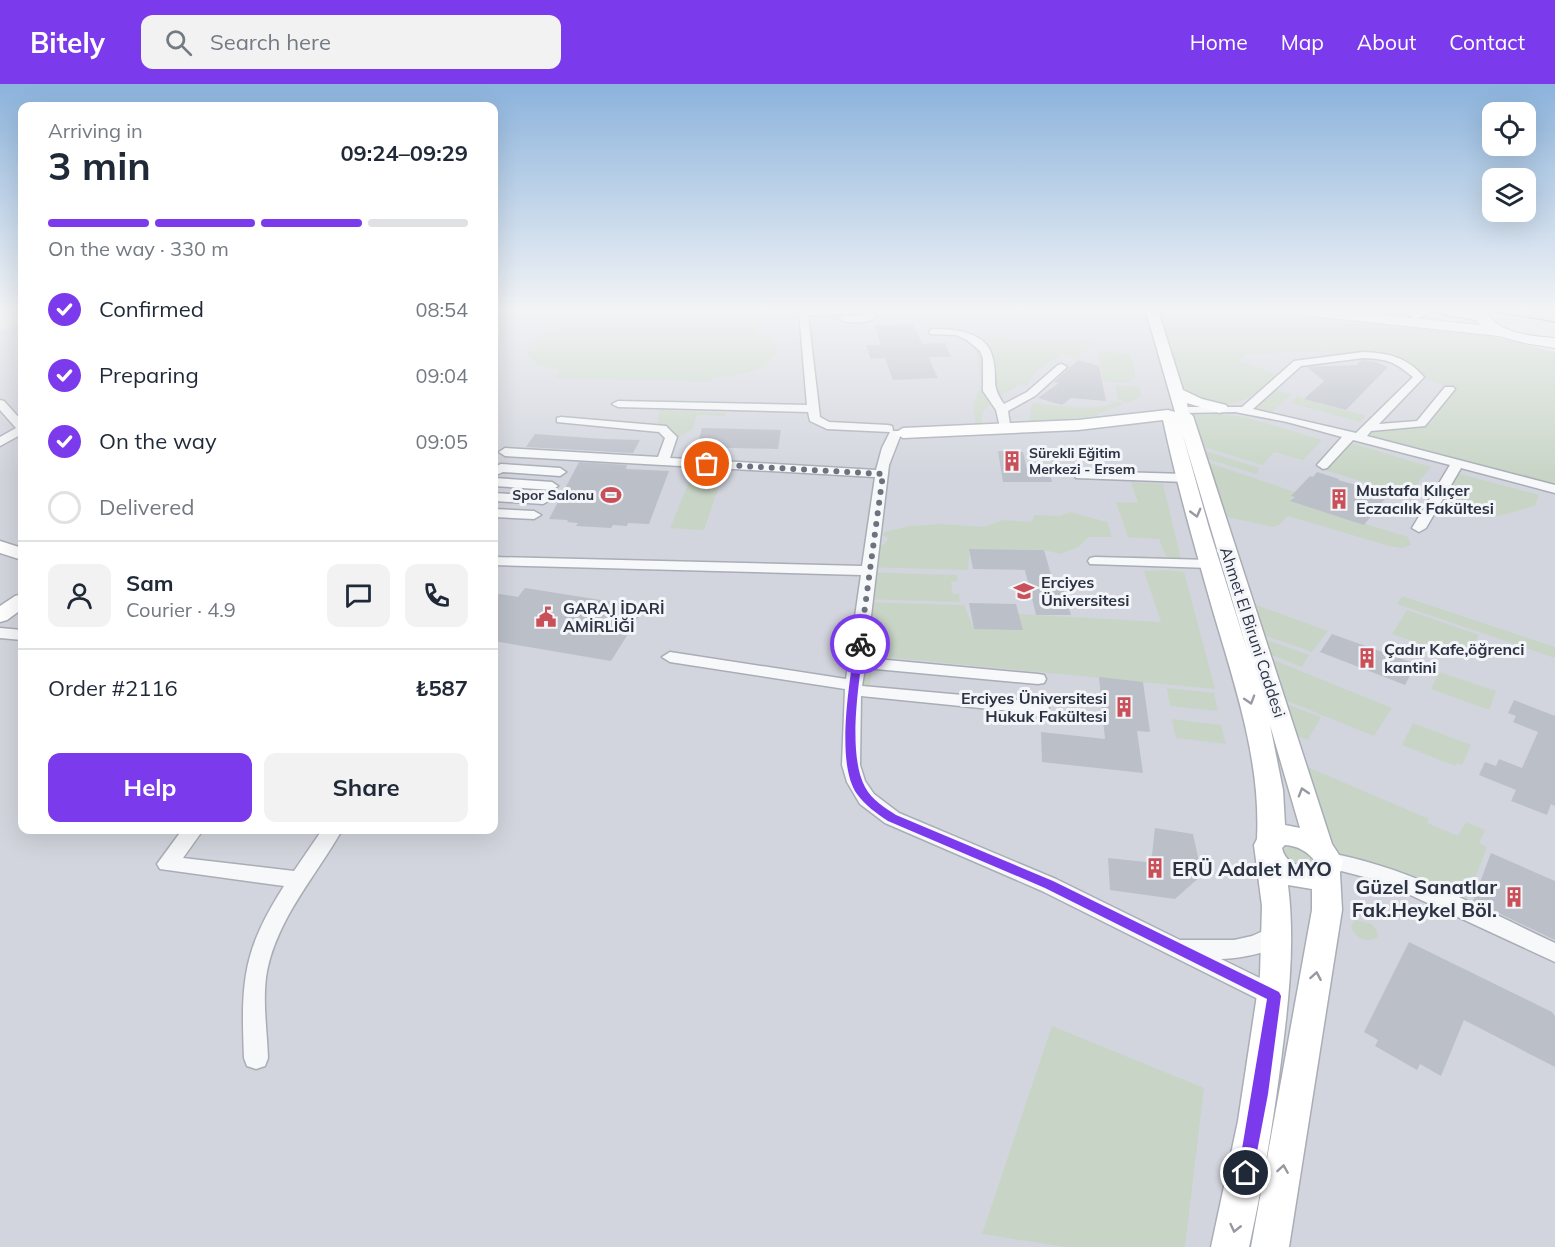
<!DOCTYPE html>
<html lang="en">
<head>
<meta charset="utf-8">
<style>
  :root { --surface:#fff; --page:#f2f2f3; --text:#1f2937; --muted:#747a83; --line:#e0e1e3; --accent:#7c3aed }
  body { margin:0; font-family:Mulish,sans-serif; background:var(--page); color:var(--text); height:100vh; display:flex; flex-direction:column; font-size:22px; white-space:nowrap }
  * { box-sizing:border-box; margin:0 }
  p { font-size:20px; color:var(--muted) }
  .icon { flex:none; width:33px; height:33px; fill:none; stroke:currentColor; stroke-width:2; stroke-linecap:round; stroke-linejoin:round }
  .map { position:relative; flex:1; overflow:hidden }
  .panel { position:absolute; left:18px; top:18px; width:480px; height:732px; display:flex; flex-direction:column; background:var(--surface); border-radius:12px; box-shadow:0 6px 24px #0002 }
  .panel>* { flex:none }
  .tools { position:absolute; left:1482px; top:18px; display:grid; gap:12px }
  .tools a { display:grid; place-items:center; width:54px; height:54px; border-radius:12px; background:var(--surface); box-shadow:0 6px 24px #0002; font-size:30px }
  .pin { position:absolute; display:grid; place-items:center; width:51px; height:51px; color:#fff; margin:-26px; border:3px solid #fff; border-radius:50%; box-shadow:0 2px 6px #0007 }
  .courier { position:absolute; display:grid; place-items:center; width:60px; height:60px; margin:-30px; border:4px solid #7c3aed; border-radius:50%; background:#fff; color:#222; box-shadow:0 2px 8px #0007 }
  .head em { font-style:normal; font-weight:700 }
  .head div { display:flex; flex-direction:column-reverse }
  .head { display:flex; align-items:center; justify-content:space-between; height:102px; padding:0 30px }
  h1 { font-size:39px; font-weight:700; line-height:45px }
  .bar { display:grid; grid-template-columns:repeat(4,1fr); gap:9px 6px; align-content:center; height:72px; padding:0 30px }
  .bar i { height:8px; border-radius:4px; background:var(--line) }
  .bar .on { background:var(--accent) }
  .bar p { grid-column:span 4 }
  .line { display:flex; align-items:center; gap:15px; padding:0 30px; border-top:2px solid var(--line) }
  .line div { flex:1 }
  .round { display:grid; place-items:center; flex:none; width:63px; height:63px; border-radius:12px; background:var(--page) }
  ol { padding:0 30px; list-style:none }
  li { display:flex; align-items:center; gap:18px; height:66px }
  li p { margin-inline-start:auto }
  li .icon { padding:6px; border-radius:50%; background:var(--accent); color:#fff; stroke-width:4 }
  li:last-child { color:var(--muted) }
  li i { width:33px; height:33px; border:3px solid var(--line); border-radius:50% }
  .button { display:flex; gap:12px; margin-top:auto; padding:12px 30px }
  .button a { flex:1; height:69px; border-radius:12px; background:var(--accent); color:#fff; font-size:24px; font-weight:700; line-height:69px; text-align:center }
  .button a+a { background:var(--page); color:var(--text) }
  header { display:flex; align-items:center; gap:36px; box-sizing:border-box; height:84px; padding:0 30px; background:var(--accent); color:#fff }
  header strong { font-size:28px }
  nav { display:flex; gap:33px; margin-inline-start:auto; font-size:21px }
  .search { width:420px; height:54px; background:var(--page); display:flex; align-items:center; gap:15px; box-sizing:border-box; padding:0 21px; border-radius:12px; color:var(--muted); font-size:22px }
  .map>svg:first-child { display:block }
  .built { fill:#d2d5dd }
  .green { fill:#c8d5c6 }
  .building { fill:#bbbfc8 }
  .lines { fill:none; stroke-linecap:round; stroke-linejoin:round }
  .street-casing { stroke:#a9adb5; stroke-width:3 }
  .secondary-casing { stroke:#a9adb5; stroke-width:3 }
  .primary-casing { stroke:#a4aab7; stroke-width:2 }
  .street { fill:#f7f8fa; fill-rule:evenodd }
  .secondary { fill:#fff; fill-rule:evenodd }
  .primary { fill:#fff; fill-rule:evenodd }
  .tram { stroke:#7e8594; stroke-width:1.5 }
  .oneway { stroke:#9699a1 }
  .route { fill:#7c3aed }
  .done { stroke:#6c727e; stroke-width:6; stroke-dasharray:0 10.8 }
  .labels { text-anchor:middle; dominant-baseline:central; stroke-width:6; stroke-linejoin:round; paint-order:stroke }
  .far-poi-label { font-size:14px; font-weight:bold; fill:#2c3343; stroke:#f4f5f9; text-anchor:start }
  .poi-label { font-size:16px; font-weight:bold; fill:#2c3343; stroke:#f4f5f9; text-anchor:start }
  .street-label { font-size:16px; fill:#2c3343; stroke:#f4f5f9 }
  .near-poi-label { font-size:20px; font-weight:bold; fill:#2c3343; stroke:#f4f5f9; text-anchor:start }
</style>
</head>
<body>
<header>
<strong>Bitely</strong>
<div class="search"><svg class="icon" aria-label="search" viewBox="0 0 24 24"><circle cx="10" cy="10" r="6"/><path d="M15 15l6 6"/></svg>Search here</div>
<nav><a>Home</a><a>Map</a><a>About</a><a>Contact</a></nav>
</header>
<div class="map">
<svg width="1555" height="1163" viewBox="0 0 1555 1163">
  <rect width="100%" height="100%" fill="#e4e6eb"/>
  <!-- built -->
  <path class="built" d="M494 227H1418L1457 246 1510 256 1555 268V1163H0V247L22 238V746H494Z"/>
  <!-- green -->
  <path class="green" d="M1155 227 1297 228 1484 250 1555 268V401L1373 352 1371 349 1373 347 1430 340 1455 305 1419 292 1385 270 1365 267 1332 270 1327 267 1247 270 1239 277 1278 291C1241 322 1232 329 1186 308L1160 246Z
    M576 235 758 238 756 247 772 256 777 267C768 289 733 292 713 293L712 297 555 294 559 286 538 281 527 270V264L542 251 572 242Z
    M973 253 1098 258 1075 274 1063 270C1048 280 1034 284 1027 302L1021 300 991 317 996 320 990 321 982 328V341L976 342 973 321 982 300Z
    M1105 268 1130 270 1136 294 1131 296V299L1103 297 1098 270Z
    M1116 301 1140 304 1141 312 1128 319 1118 315Z
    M1274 306 1292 310 1270 330 1254 323Z
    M1298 312 1304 315 1366 332 1360 338 1291 319Z
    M1117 317 1125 319 1093 332 1029 339 1032 319C1050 321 1105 329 1117 317Z
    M1189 325 1248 334 1322 356 1303 376 1274 368 1263 381 1188 358Z
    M659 326 726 329 725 332 697 331 693 345 664 361 658 343Z
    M1348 358 1431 383 1407 411 1321 385Z
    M1192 363 1260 384 1256 390 1191 370Z
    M1198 375 1295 408 1291 417 1408 453 1411 461 1402 464 1389 462 1288 432 1279 441 1273 443 1209 429Z
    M694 386 724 387 704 446 670 444Z
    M1452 388 1539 411 1535 422 1490 434 1434 419Z
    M1131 398 1163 400 1181 475 1136 477 1134 472 1166 473 1159 455 1128 453 1116 418 1138 419Z
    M1070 428 1107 438 1112 453H1089L1078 463 1060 470 1044 466 970 465 968 486 863 483 866 464C875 463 885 464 888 454L882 451 885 448 910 442 941 440 984 443 1003 436 1031 438 1035 431 1060 432Z
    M1167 486 1184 488 1215 605 875 572 869 604 855 602 858 518 964 521 974 545 1022 546 1019 530 1161 538 1144 487Z
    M859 488 957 491 958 497 951 498 953 510H959L960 518 860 515Z
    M1402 512 1555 563V574L1397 520Z
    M1234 513 1328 547 1312 568 1249 546Z
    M1407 526 1479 551 1467 576 1392 550Z
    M1250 550 1309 571 1302 583 1253 564Z
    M1254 568 1392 624 1374 652 1265 608Z
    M1439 588 1496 607 1489 626 1431 605Z
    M1167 604 1214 609 1218 627 1170 622Z
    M1268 613 1321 633 1308 656 1275 643Z
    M1172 635 1221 641 1226 660 1176 654Z
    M1413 639 1471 661 1462 681 1456 679 1455 682 1402 661Z
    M1298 679 1429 735 1427 739 1458 752 1466 738 1485 746 1479 759 1487 763 1460 834 1313 764Z
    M1291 761 1301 763 1314 775 1312 781 1305 784 1287 777 1282 767Z
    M1355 836 1372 840 1378 849 1377 854C1366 859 1355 854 1351 843Z
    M1052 942 1204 1004 1185 1163H1065L982 1150Z"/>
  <!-- building -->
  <path class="building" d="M913 240 922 260 945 259 951 273H928L938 294 893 296 885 274 871 275 866 261H881L874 241Z
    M1078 276 1099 282 1106 317 1071 314 1062 321 1038 314 1059 299 1054 298Z
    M1363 276 1376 278 1388 283 1346 326 1304 315 1324 297 1307 283 1357 281 1359 277Z
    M702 344 781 346 778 365 697 363Z
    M535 350 604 355 640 356 633 369 526 363Z
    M998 367 1023 368 1027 386 1049 387 1052 398H1003Z
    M579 378 627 381 626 385 669 387 649 440 628 439 627 442 613 441 611 444 576 442 578 439 567 438 568 436 549 435Z
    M1317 388 1339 395 1338 396 1389 410 1364 441 1290 417 1295 413 1291 412 1310 392 1313 393Z
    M969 465 1044 466 1052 494H1060L1071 531H1036L1025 486 973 485Z
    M525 504 645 523 611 577 494 557V509L518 513Z
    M969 519 1016 520 1023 546 974 545Z
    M1332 550 1416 580 1405 601 1320 568Z
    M1099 593 1143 598 1150 648 1137 647 1143 689 1042 678 1041 648 1105 655Z
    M1514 616 1555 632V722L1551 720 1547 731 1511 717 1516 706 1479 691 1485 678 1496 682 1499 675 1522 684 1538 648 1513 638 1516 632 1508 629Z
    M1155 744 1193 750 1202 791 1175 815 1110 806 1108 774 1146 778 1152 771Z
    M1491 769 1555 797V856L1473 817Z
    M1409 858 1552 928 1555 932V983L1464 936 1441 992 1420 980 1417 986 1375 962 1378 956 1364 948Z"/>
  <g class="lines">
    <!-- street casing -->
    <g class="street-casing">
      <path id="street" d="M799 227H861L856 230 808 231 820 333 829 338 888 341 892 342 893 347H899L901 350 889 381 866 574 1038 590 1044 591 1046 595 1044 599 1038 600 865 584 862 602 1040 618 1046 620 1049 624 1046 628 1040 630 861 612 860 681 865 697 874 710 899 729 1056 795 1180 856H1234L1252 852 1279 840 1287 843 1290 849C1280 869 1241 874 1221 875L1282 905 1286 912 1282 919 1274 922 1266 919 1042 807 885 739 860 720 847 698 842 681 845 605 670 578 662 573 670 568 846 595 861 491 494 481V473L862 482 875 393 505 372 499 368 505 364 658 373 665 354 659 348 557 338V334L561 333 666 342 677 353 670 374 876 386 882 364 890 348 827 345 810 337 808 328 618 323 612 320 618 317 807 321Z
        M862 227H872L875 234C867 239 847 240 839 235L844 232 864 231Z
        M934 245C956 245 988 248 993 275 998 296 990 300 1004 320L1027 308 1058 281 1062 280 1067 283 1035 312 1008 327 1010 341 1008 343H1000L996 326 983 307V274L980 267 967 256 956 251 930 250V246Z
        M1363 268C1388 269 1407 273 1424 293L1379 340 1417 337 1445 303H1453L1455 305 1425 342 1371 347 1367 352 1555 401V409L1461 384 1426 444 1419 448 1412 444 1450 381 1353 356 1327 384 1323 385 1317 381 1342 353 1287 338 1235 328 1183 329 1177 326 1183 323H1242L1294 277ZM1363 274C1387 275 1394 277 1413 293L1356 349 1253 325 1301 282Z
        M0 316 4 317 22 337V350L0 362V353L16 344 0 326Z
        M501 380 560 384 566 388 560 392 503 388 494 392V383Z
        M1081 387 1186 390 1192 394 1186 398 1076 394 1075 391 1076 388Z
        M494 394 552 398 558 402 552 406 494 402Z
        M494 409 543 412 550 416 543 420 494 417Z
        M494 425 534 427 541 431 534 435 494 433Z
        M1095 473 1210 476 1217 480 1210 484 1090 480 1088 477 1090 474Z
        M0 544 22 546V556L0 554Z
        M182 746H203L183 774 294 787 322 746H342C316 792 278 833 267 887 262 915 267 945 268 974L265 982 256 985 247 982 244 974C241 898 242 868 284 802L160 785 157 780Z
        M1329 769C1409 783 1482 825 1555 859V878L1380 797 1322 782 1319 777 1322 772Z"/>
    </g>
    <!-- secondary casing -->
    <g class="secondary-casing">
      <path id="secondary" d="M1146 227H1158L1183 306 1202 315 1226 321 1228 324 1220 329 1187 319 1188 328 1193 332 1332 760 1343 777 1340 789 1342 826 1289 1163H1251L1312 826V805L1288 801C1295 858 1289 913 1282 969 1274 1035 1263 1099 1249 1163H1211L1238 1037 1260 891 1262 822 1254 761 1257 755C1261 677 1235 602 1213 527 1195 464 1177 401 1163 336L1078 346 903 354 895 349 903 344 1078 336 1168 326 1175 328ZM1182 348 1249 572 1209 444ZM1270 641 1300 744 1285 741 1283 706ZM1285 761C1298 762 1307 767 1315 777L1314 782C1300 785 1285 779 1282 764Z
        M1414 227H1432L1415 235 1408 231Z
        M1442 227H1468L1486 230 1488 233 1481 237 1443 230Z
        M0 457 22 464V476L0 469Z
        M22 510V525L7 536 0 538V522L15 512Z"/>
    </g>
    <!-- primary casing -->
    <g class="primary-casing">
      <path id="primary" d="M1296 227H1344L1480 241 1473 230 1475 227H1490L1488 231C1502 250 1533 252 1555 254V264L1524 259 1499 252 1303 231Z"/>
    </g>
    <!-- street -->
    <use href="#street" class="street"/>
    <!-- secondary -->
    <use href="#secondary" class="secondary"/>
    <!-- primary -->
    <use href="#primary" class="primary"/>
    <!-- tram -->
    <path class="tram" d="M1491 227 1555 238"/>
  </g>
  <!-- one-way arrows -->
  <defs><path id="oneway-chevron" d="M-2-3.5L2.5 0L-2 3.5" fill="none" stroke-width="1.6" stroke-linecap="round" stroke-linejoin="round" transform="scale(1.5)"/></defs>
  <g class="oneway">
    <use href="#oneway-chevron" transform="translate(1196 429) rotate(75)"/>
    <use href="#oneway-chevron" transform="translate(1250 616) rotate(73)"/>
    <use href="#oneway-chevron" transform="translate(1303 708) rotate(-107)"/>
    <use href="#oneway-chevron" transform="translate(1316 892) rotate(-80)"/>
    <use href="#oneway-chevron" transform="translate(1283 1085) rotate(-81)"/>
    <use href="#oneway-chevron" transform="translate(1235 1144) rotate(103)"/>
  </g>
  <!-- sky -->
  <linearGradient id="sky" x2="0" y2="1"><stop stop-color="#8bb3dc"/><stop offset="0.58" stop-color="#f3f4f6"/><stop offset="1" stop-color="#f3f4f6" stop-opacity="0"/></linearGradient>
  <rect width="1555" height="390" fill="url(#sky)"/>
  <!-- route -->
  <path class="route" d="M860 557 864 560C859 599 847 669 865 703 872 716 885 724 896 731L1053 797 1279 908 1281 912 1268 1010 1252 1094 1246 1097 1241 1094 1238 1089 1267 915 1045 804 888 737C876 729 865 721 857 710 835 679 850 597 855 560Z"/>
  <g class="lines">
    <!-- done -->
    <path class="done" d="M707 380 883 390 860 560"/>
  </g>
  <!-- icons -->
  <defs>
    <g id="building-bare" transform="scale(1.62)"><path d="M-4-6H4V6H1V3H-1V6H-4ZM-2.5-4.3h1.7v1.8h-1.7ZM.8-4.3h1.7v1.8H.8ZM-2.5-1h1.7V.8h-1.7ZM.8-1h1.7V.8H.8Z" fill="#c95058" stroke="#f4f5f9" stroke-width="2.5" paint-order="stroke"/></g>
    <g id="stadium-bare" transform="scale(1.62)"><path d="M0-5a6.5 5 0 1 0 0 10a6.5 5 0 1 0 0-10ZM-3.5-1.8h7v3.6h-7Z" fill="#c95058" stroke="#f4f5f9" stroke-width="2.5" paint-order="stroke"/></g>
    <g id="university-bare" transform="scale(1.62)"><path d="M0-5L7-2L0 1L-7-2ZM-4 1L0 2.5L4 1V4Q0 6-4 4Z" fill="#c95058" stroke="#f4f5f9" stroke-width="2.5" paint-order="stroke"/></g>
    <g id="civic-bare" transform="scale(1.62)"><path d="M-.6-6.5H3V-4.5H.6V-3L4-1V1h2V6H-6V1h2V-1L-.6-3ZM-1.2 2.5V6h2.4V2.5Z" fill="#c95058" stroke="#f4f5f9" stroke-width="2.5" paint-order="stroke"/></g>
  </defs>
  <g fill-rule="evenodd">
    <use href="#building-bare" x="1012" y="377"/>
    <use href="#stadium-bare" x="611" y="411"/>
    <use href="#building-bare" x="1339" y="415"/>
    <use href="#university-bare" x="1024" y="507"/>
    <use href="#civic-bare" x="546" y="533"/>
    <use href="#building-bare" x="1367" y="574"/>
    <use href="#building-bare" x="1124" y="623"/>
    <use href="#building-bare" x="1155" y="784"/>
    <use href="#building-bare" x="1514" y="813"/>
  </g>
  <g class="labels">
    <!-- far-poi labels -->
    <g class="far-poi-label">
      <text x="1029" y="369">Sürekli Eğitim<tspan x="1029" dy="16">Merkezi - Ersem</tspan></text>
      <text x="594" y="411" text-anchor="end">Spor Salonu</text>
    </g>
    <!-- poi labels -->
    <g class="poi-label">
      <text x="1356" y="406">Mustafa Kılıçer<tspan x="1356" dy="18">Eczacılık Fakültesi</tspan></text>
      <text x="1041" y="498">Erciyes<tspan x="1041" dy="18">Üniversitesi</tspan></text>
      <text x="563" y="524">GARAJ İDARİ<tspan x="563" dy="18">AMİRLİĞİ</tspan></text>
      <text x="1384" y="565">Çadır Kafe,öğrenci<tspan x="1384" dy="18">kantini</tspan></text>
      <text x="1107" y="614" text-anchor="end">Erciyes Üniversitesi<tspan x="1107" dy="18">Hukuk Fakültesi</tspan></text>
    </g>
    <!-- street labels -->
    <g class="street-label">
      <text transform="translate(1253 548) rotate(72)">Ahmet El Biruni Caddesi</text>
    </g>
    <!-- near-poi labels -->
    <g class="near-poi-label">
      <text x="1172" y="784">ERÜ Adalet MYO</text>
      <text x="1497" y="802" text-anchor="end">Güzel Sanatlar<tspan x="1497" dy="23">Fak.Heykel Böl.</tspan></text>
    </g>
  </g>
</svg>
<div class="tools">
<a><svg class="icon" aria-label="locate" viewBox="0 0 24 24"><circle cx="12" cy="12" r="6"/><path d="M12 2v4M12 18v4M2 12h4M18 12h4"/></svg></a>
<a><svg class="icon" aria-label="layers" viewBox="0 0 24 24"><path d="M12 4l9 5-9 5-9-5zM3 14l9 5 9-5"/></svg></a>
</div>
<div class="pin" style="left:707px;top:380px;background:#ea580c"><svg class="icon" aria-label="bag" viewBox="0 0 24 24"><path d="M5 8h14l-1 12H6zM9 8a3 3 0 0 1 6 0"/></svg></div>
<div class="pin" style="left:1246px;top:1089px;background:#1f2937"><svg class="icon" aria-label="home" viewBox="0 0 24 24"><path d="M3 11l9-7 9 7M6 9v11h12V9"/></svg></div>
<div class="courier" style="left:860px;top:560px"><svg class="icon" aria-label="bike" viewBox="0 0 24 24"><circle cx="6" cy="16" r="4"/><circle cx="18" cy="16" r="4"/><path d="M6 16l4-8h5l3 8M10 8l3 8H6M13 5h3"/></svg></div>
<section class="panel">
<div class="head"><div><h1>3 min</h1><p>Arriving in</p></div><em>09:24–09:29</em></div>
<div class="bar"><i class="on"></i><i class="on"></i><i class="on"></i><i></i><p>On the way · 330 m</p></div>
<ol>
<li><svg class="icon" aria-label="check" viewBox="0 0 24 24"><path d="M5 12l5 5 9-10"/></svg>Confirmed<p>08:54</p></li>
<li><svg class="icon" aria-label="check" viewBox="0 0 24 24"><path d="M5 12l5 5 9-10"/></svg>Preparing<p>09:04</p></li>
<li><svg class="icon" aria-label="check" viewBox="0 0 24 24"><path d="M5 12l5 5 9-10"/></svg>On the way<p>09:05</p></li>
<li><i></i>Delivered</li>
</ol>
<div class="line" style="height:108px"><a class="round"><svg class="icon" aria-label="person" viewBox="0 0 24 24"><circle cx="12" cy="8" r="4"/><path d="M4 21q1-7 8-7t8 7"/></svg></a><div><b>Sam</b><p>Courier · 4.9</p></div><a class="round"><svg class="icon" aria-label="chat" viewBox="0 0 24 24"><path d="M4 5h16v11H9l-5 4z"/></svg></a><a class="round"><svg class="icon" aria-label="phone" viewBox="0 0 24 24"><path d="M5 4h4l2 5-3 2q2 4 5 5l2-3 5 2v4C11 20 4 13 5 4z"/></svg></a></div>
<div class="line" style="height:78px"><div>Order #2116</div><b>₺587</b></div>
<div class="button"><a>Help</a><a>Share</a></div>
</section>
</div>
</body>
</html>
